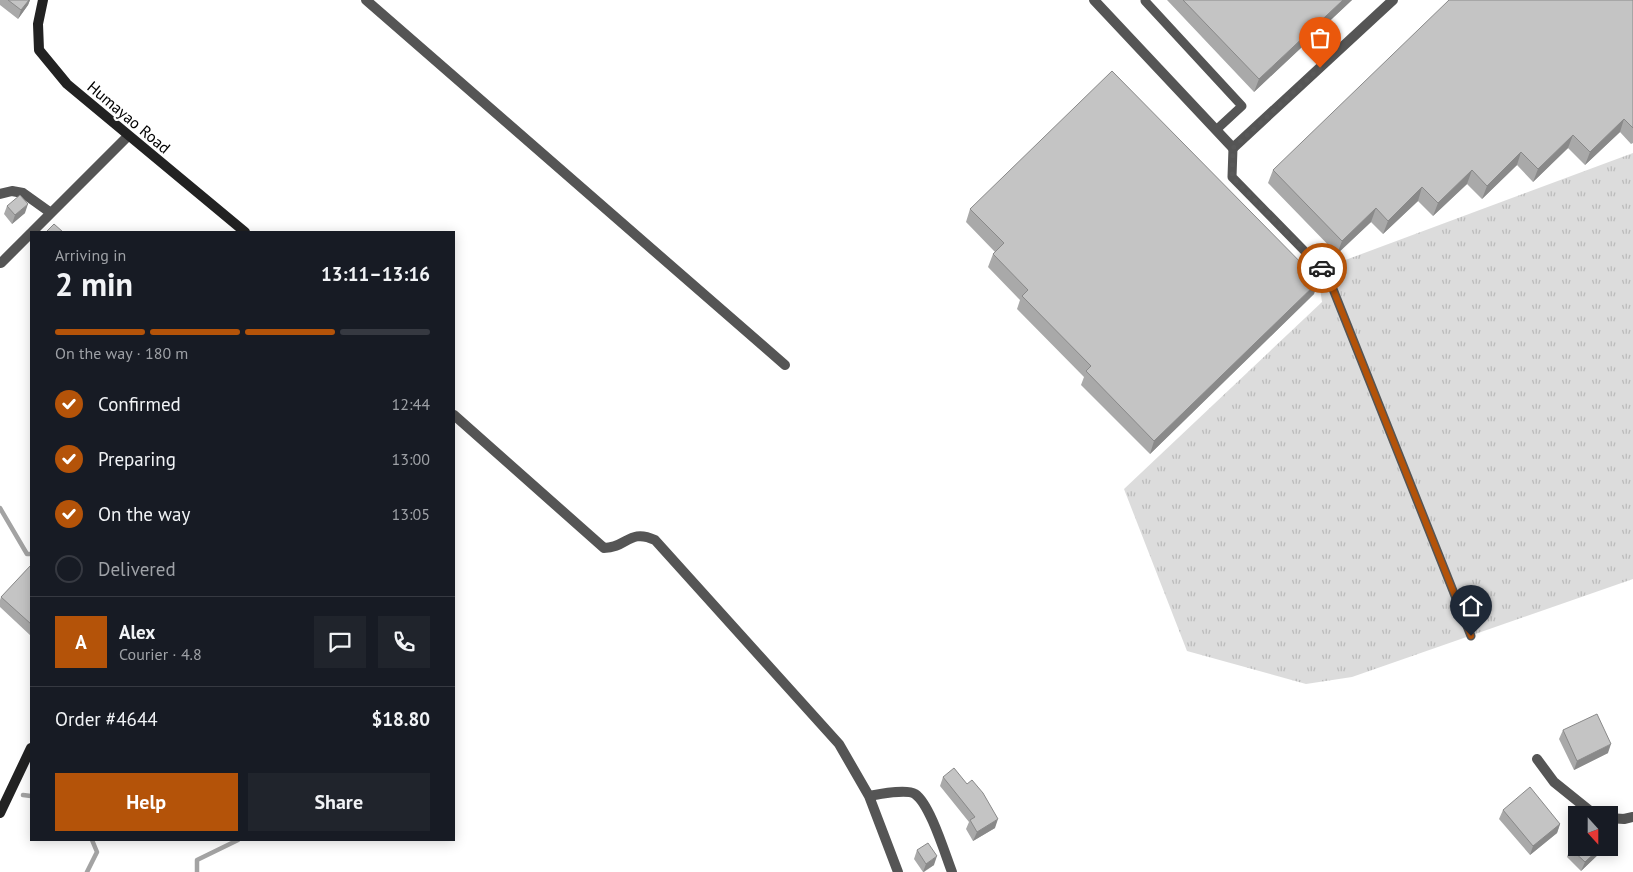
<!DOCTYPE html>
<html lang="en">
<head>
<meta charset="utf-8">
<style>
  :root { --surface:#171b24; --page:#20242c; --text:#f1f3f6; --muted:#9ea1a6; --line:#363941; --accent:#b45309 }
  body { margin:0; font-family:"PT Sans",sans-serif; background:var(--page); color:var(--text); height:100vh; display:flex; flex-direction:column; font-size:19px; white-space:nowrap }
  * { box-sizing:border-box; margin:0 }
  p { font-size:16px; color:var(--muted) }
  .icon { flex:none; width:28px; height:28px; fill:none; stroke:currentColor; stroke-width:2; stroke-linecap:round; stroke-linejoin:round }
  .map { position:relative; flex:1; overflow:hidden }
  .drawer { position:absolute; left:30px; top:231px; width:425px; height:610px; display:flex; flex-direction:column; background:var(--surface); border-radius:0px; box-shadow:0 2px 12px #0003 }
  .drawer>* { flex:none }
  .needle { width:32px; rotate:159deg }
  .tools { position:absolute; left:1568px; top:806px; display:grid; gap:10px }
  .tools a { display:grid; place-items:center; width:50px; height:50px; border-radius:0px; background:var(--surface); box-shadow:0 2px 12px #0003; font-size:25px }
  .pin { position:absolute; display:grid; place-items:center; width:42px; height:42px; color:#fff; margin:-51px -21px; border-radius:50% 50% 50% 0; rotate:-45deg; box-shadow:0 0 5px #0007 }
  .pin .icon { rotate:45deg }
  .courier { position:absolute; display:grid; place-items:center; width:50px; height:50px; margin:-25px; border:4px solid #b45309; border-radius:50%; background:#fff; color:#222; box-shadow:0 1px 6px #0007 }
  .head em { font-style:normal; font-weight:700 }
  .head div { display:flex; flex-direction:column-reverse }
  .head { display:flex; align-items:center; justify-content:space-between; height:85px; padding:0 25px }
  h1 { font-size:32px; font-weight:700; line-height:38px }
  .bar { display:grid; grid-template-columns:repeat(4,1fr); gap:8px 5px; align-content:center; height:60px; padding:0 25px }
  .bar i { height:6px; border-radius:4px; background:var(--line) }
  .bar .on { background:var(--accent) }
  .bar p { grid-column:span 4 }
  .line { display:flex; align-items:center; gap:12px; padding:0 25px; border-top:1px solid var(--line) }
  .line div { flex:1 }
  .round { display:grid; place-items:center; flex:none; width:52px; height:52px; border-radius:0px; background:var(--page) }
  ol { padding:0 25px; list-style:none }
  li { display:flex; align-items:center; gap:15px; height:55px }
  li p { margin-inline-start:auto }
  li .icon { padding:5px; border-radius:50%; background:var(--accent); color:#fff; stroke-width:4 }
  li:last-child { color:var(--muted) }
  li i { width:28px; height:28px; border:2px solid var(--line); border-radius:50% }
  .button { display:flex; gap:10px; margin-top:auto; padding:10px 25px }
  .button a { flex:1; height:58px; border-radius:0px; background:var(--accent); color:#fff; font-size:20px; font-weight:700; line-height:58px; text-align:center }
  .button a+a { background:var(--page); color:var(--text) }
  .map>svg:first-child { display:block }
  .grass { fill:url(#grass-tufts) }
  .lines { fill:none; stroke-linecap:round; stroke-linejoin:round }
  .stream { stroke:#a3a3a3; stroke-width:4.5 }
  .lane { stroke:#555; stroke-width:9 }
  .street { stroke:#555; stroke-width:10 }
  .secondary { stroke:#222; stroke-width:10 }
  .wall { fill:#a9a9a9 }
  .shaded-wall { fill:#898989 }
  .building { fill:#c4c4c4; stroke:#898989 }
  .done { stroke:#595959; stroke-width:5; stroke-dasharray:0 9 }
  .route { stroke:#b45309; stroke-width:6 }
  .labels { text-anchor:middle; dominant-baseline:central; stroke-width:4.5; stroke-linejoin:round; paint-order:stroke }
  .street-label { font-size:16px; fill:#000; stroke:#fff }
</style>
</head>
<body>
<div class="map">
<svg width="1633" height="872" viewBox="0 0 1633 872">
  <defs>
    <pattern id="grass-tufts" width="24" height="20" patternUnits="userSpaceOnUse" patternTransform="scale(1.25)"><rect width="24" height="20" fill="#dcdcdc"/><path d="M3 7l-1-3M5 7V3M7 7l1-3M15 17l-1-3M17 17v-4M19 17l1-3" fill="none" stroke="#bbb"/></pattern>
  </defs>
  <rect width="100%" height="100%" fill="#fff"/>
  <!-- grass -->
  <path class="grass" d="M1633 153V579L1352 677 1306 684 1187 651 1124 489 1322 302 1319 281 1340 262Z"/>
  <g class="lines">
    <!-- stream -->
    <path class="stream" d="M0 508 27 554H31
      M23 795 31 796
      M87 872 97 852 92 840
      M197 872V860L238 840"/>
    <!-- lane -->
    <path class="lane" d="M1145 1 1242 106 1216 130
      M1233 148 1232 177 1327 274 1471 636"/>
    <!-- street -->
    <path class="street" d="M366 0 785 365
      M1094 0 1233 148 1393 0
      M0 194 12 191 23 193 51 213
      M32 232 128 136
      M1 263 31 233
      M454 415 604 548C627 548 629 528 655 540L839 744 869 796 898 872
      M1537 759 1554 782 1595 815
      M869 796C879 794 907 789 915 794 930 804 945 854 952 872
      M1609 818 1624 819 1633 817"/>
    <!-- secondary -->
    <path class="secondary" d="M43 0 38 24 39 50 67 84 245 232
      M0 813 31 748"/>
  </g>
  <!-- wall -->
  <path class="wall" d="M0 0H30L28 5 18 19 0 5Z
    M1167 0H1352L1254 92Z
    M1633 0V143L1631 144 1620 132 1585 165 1568 148 1533 182 1517 165 1482 199 1467 184 1433 216 1418 201 1383 234 1371 222 1337 254 1268 183 1273 170Z
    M7 206 25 213 12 224 4 214Z
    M970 209 1314 294 1150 454 1081 385 1084 377 1017 309 1020 300 988 267 993 254 995 252 966 222Z
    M31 566V636L0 607V600L1 597Z
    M1563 730 1608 753 1574 770 1559 739Z
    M943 777 995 828 973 841 966 829 969 822 940 786Z
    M1503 810 1560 824 1557 833 1530 855 1499 819Z
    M1570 848 1603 850 1581 871 1567 857Z
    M917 850 934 865 924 872H923L914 859Z"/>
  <!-- shaded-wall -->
  <path class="shaded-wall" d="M29 0H30L28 5 18 19 21 10Z
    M1343 0H1352L1254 92 1259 79Z
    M1624 119 1620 132 1585 165 1590 152Z
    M1573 135 1568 148 1533 182 1538 169Z
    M1521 152 1517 165 1482 199 1487 186Z
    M1472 170 1467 184 1433 216 1438 203Z
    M1422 187 1418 201 1383 234 1388 221Z
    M28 204 25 213 12 224 15 215Z
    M1376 208 1371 222 1337 254 1342 241Z
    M1319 281 1314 294 1150 454 1154 441Z
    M1611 744 1608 753 1574 770 1577 761Z
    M998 819 995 828 973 841 977 832Z
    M1560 824 1557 833 1530 855 1533 846Z
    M1600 848H1604L1603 850 1581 871 1585 862Z
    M937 856 934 865 923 872 926 864Z"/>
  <!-- building -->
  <path class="building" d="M8 0H29L21 10Z
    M1183 0H1343L1259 79Z
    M1449 0H1633V128L1624 119 1590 152 1573 135 1538 169 1521 152 1487 186 1472 170 1438 203 1422 187 1388 221 1376 208 1342 241 1273 170Z
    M1112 71 1319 281 1154 441 1086 371 1091 366 1022 296 1028 290 993 254 1004 243 970 209Z
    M20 195 28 204 15 215 7 206Z
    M54 224 63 232H46Z
    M31 565V624L1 597Z
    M1597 714 1611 744 1577 761 1563 730Z
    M954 768 967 784 972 780 983 793 998 819 977 832 970 820 975 817 943 777Z
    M1530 787 1560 824 1533 846 1503 810Z
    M1576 842V848H1600L1585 862 1570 848Z
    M928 843 937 856 926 864 917 850Z"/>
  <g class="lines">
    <!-- done -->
    <path class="done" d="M1320 68 1233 148 1232 177 1322 268"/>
    <!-- route -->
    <path class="route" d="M1322 268 1327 274 1471 636"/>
  </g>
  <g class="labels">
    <!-- street labels -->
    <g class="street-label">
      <text transform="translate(129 117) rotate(40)">Humayao Road</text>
    </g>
  </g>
</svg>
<div class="tools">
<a><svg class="needle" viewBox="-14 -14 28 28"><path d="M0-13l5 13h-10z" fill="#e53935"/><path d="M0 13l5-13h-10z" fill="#9ea1a6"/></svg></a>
</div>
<div class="pin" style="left:1320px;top:68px;background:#ea580c"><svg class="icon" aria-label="bag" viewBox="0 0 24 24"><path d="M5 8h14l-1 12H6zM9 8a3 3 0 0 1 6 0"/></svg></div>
<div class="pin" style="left:1471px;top:636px;background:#1f2937"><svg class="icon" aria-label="home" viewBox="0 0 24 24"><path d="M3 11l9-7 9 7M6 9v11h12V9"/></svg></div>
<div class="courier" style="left:1322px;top:268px"><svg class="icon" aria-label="car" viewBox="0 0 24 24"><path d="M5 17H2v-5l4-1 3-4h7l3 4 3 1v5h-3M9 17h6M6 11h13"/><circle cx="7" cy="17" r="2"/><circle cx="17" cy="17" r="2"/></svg></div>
<section class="drawer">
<div class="head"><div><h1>2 min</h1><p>Arriving in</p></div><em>13:11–13:16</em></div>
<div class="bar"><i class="on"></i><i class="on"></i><i class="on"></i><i></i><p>On the way · 180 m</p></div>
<ol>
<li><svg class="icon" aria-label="check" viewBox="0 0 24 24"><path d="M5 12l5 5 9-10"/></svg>Confirmed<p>12:44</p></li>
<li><svg class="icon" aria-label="check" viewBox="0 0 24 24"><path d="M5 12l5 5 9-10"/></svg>Preparing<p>13:00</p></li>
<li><svg class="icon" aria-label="check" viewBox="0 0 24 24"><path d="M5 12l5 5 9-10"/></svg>On the way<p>13:05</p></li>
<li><i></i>Delivered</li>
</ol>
<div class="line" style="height:90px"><b class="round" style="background:var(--accent);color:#fff">A</b><div><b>Alex</b><p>Courier · 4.8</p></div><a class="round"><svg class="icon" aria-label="chat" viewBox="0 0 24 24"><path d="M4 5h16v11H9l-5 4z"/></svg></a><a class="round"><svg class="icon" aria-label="phone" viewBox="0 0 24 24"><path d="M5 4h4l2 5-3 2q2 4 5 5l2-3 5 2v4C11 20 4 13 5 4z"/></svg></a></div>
<div class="line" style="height:65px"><div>Order #4644</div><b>$18.80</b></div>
<div class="button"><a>Help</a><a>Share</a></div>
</section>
</div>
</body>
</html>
